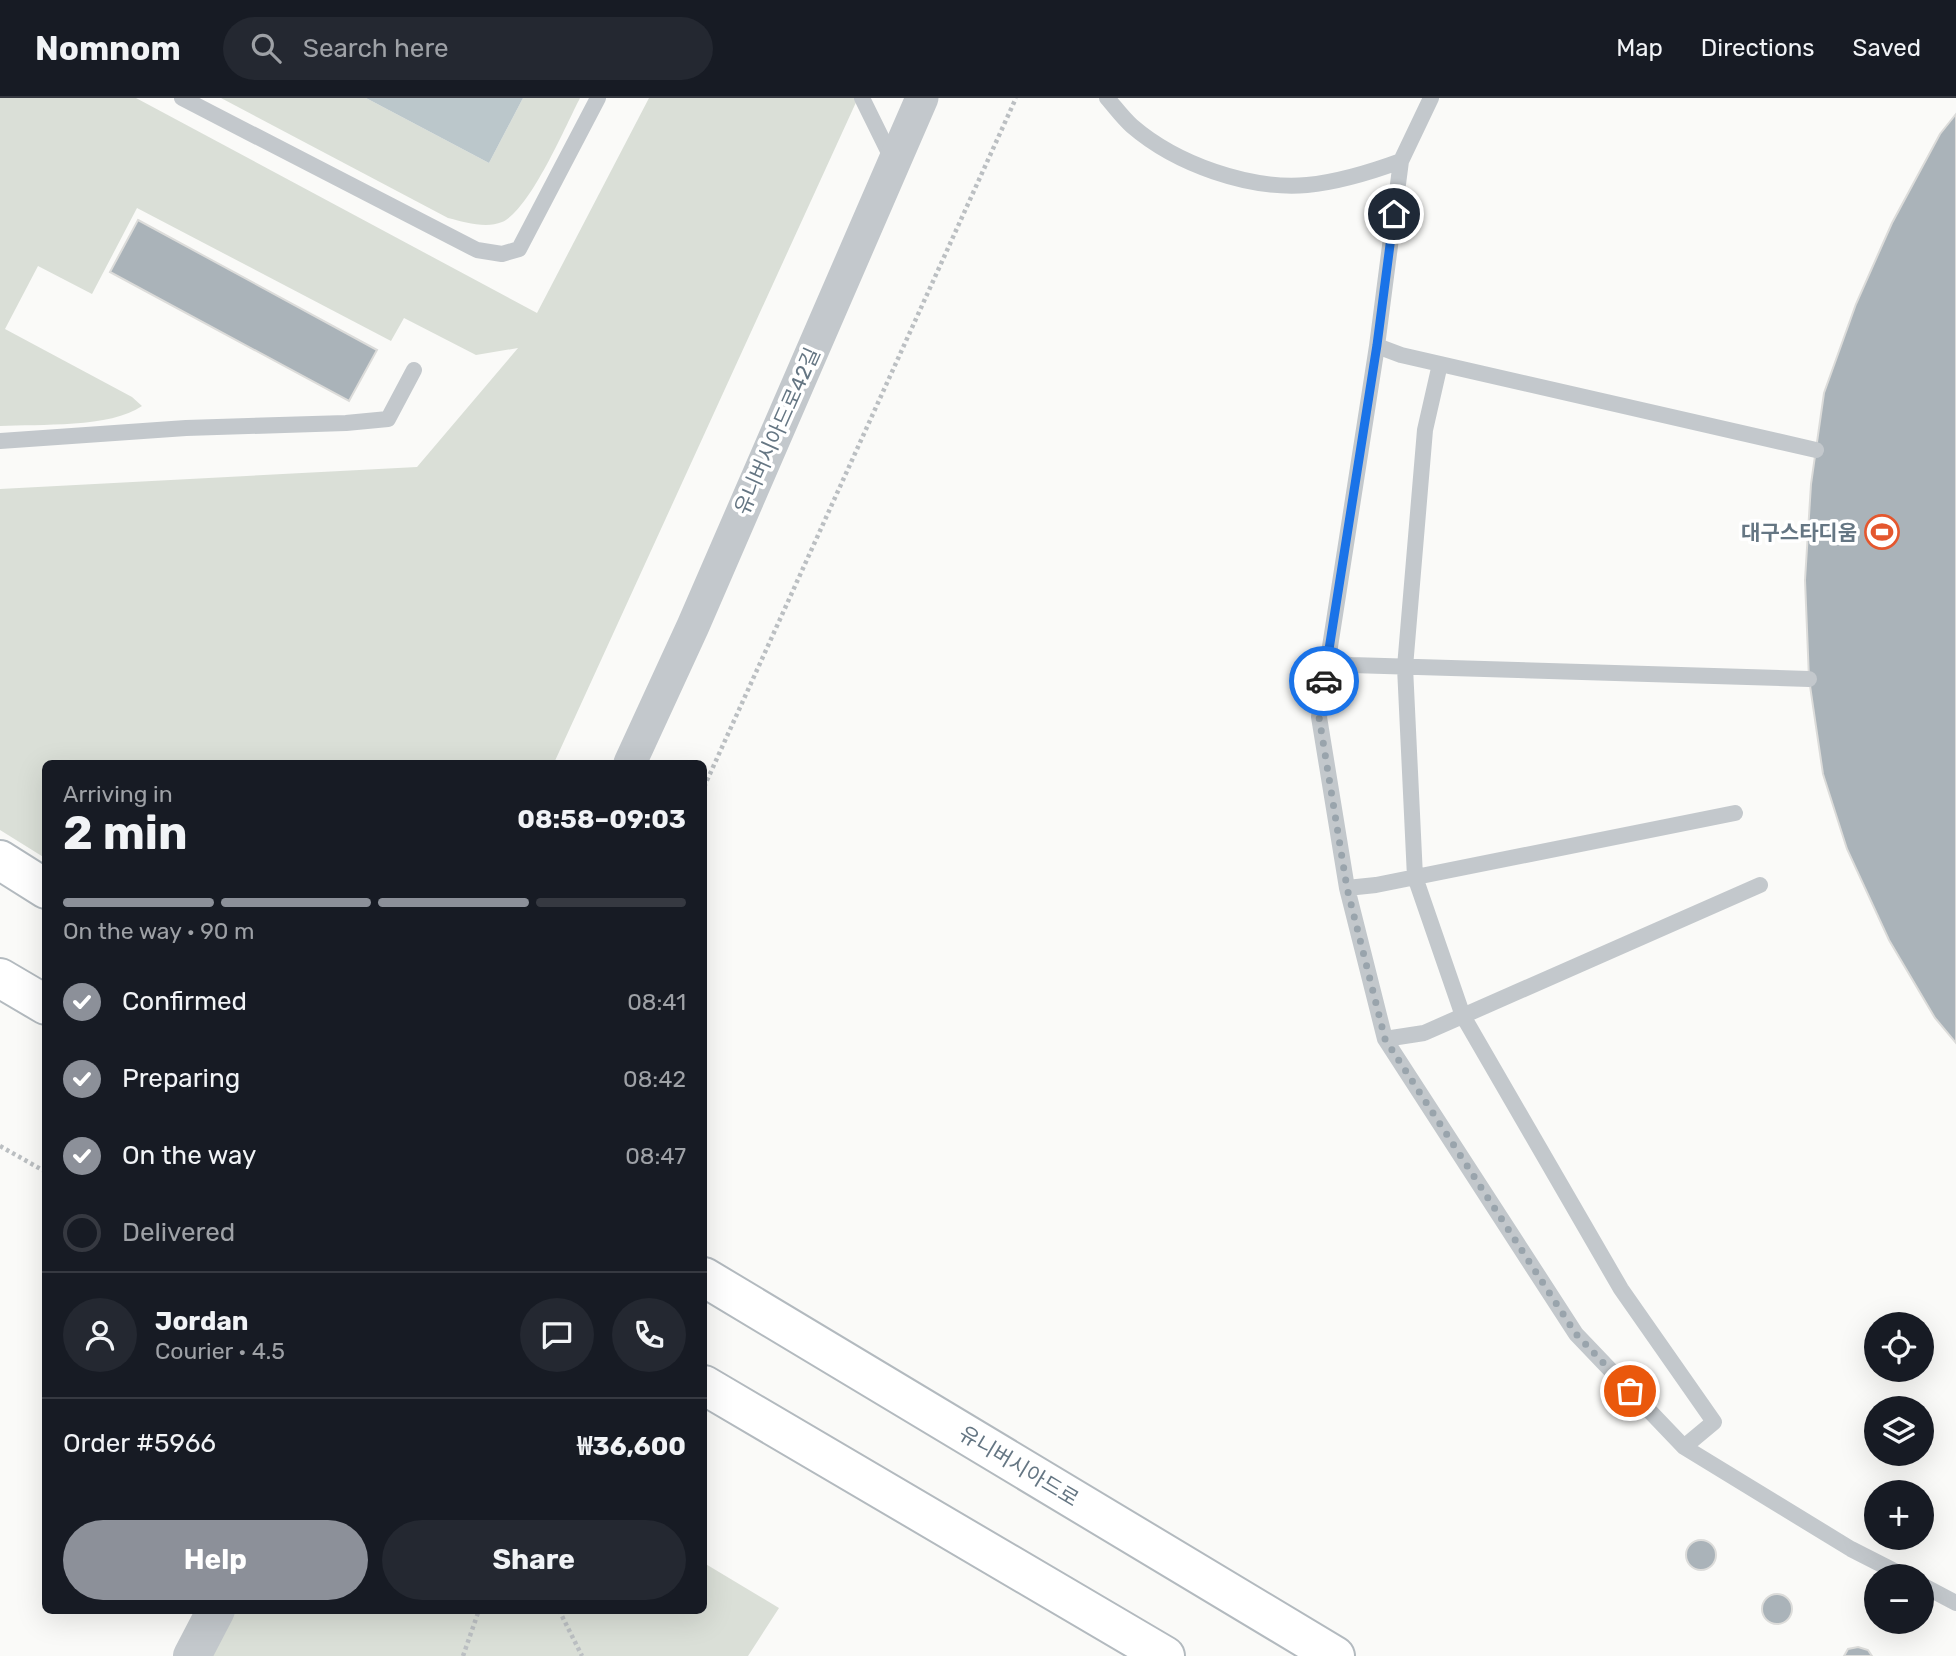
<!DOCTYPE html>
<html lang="en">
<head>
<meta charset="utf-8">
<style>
  :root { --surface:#171b24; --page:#242831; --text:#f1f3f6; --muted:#9ea1a6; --line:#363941; --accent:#8c9099 }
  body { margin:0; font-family:Rubik,"Noto Sans KR",sans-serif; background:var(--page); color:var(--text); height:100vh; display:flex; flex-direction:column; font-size:26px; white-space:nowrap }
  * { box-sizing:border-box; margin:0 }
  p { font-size:23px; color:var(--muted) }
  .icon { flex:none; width:38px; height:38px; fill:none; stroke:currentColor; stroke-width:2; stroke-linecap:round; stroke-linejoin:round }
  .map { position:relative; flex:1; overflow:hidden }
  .drawer { position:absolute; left:42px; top:662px; width:665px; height:854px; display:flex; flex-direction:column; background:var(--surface); border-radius:10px; box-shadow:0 7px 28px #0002 }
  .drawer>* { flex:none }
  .buttons { position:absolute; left:1864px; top:1214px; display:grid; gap:14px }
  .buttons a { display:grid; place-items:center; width:70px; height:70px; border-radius:50%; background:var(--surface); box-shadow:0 7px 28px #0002; font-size:35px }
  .pin { position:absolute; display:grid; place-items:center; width:60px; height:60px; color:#fff; margin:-30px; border:4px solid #fff; border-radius:50%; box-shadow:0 2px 7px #0007 }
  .courier { position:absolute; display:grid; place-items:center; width:70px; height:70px; margin:-35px; border:5px solid #1a73e8; border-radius:50%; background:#fff; color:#222; box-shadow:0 2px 9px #0007 }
  .headline em { font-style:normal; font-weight:700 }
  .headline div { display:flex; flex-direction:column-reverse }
  .headline { display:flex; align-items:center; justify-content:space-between; height:119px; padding:0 21px }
  h1 { font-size:46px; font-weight:700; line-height:52px }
  .bar { display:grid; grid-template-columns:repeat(4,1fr); gap:10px 7px; align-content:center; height:84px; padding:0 21px }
  .bar i { height:9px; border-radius:5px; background:var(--line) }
  .bar .active { background:var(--accent) }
  .bar p { grid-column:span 4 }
  .line { display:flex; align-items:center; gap:18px; padding:0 21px; border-top:2px solid var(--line) }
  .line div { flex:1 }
  .round { display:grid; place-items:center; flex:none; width:74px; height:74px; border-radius:37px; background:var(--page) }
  ol { padding:0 21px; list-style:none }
  li { display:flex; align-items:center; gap:21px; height:77px }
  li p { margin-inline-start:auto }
  li .icon { padding:7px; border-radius:50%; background:var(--accent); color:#fff; stroke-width:4 }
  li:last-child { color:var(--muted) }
  li i { width:38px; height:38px; border:4px solid var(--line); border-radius:50% }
  .cta { display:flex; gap:14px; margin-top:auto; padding:14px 21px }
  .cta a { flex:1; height:80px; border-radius:42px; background:var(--accent); color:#fff; font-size:28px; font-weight:700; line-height:80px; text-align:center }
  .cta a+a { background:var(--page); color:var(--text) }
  header { display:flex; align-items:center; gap:42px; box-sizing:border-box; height:98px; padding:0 35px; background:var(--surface); border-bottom:2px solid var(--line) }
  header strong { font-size:33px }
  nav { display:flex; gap:38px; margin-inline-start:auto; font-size:24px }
  .search { width:490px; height:63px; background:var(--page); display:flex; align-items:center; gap:18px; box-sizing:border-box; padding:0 24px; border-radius:38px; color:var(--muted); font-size:26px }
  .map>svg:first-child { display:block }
  .green { fill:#dadfd7 }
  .water { fill:#bbc7cb }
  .building { fill:#aab3b9; stroke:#dcdcda; stroke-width:2 }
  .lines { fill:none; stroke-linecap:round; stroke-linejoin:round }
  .secondary-casing { stroke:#b3babf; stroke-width:42 }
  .path { stroke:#bbbfc2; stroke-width:4.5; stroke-dasharray:3.5 3.5; stroke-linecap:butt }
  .service { stroke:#c3c8cc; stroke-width:16 }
  .minor { stroke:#c3c8cc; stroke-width:33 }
  .tertiary { stroke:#c3c8cc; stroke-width:38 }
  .secondary { stroke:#fff; stroke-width:38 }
  .done { stroke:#99a4ac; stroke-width:7; stroke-dasharray:0 12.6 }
  .route { stroke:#1a73e8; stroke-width:9 }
  .labels { text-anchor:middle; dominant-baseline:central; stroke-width:7; stroke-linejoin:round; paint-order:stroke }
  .street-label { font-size:21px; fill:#657683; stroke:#fff }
  .poi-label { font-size:21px; font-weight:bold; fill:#657683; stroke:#fff; text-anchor:end }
</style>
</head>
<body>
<header>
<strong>Nomnom</strong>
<div class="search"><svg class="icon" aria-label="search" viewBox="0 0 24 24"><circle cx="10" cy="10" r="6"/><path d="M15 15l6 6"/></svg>Search here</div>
<nav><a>Map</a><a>Directions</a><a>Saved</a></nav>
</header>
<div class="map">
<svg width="1956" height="1558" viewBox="0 0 1956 1558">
  <rect width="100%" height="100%" fill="#fafaf8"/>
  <!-- green -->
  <path class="green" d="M0 0H136L537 215 649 0H858L554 665H46L45 760 0 732V391L417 369 518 250 476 257 404 220 391 243 137 110 92 196 38 168 5 231 132 299 142 308C111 330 39 326 0 328Z
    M221 0H366L489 65 523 0H580C565 29 530 112 502 124 486 131 464 124 448 120Z
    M704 1465 779 1510 748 1558H192L216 1512H704Z"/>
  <!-- water -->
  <path class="water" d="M366 0H523L489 65Z"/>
  <!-- building -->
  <path class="building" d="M1956 16V945L1935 920 1889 842 1847 751 1823 676 1809 581 1805 482 1811 386 1824 295 1856 206 1892 125 1940 36Z
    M1956 16V945L1935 920 1889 842 1847 751 1823 676 1809 581 1805 482 1811 386 1824 295 1856 206 1892 125 1940 36Z
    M138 122 377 252 349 303 110 174Z
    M1686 1457a15 15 0 1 1 30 0a15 15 0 1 1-30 0Z
    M1762 1511a15 15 0 1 1 30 0a15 15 0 1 1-30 0Z
    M1858 1549 1868 1552 1872 1558H1844L1848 1551Z"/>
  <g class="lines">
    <!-- secondary casing -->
    <g class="secondary-casing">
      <path id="secondary" d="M0 762 46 791
        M0 880 46 907
        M704 1179 1335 1558
        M704 1287 1165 1558"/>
    </g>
    <!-- path -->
    <path class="path" d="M704 689 1016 0
      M0 1048 46 1074
      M559 1512 582 1558
      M463 1558 479 1512"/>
    <!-- service -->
    <path class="service" d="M182 0 477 152 502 156 519 151 598 0
      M862 0 893 63
      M1107 0C1115 9 1123 20 1132 28 1176 66 1249 92 1307 87 1339 84 1371 74 1401 63
      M1431 0 1401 63 1377 248 1319 619 1347 790 1385 941 1576 1236 1684 1349 1851 1451 1906 1479
      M1377 248 1401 257 1816 352
      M1440 266 1425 332 1405 569 1415 779 1463 918 1621 1191 1714 1324 1684 1349
      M0 343 186 330 346 325 388 321 414 272
      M1326 562 1351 567 1809 581
      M1347 790 1376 787 1735 715
      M1385 941 1424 935 1760 787
      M1922 1487 1956 1505"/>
    <!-- minor -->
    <path class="minor" d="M630 665 693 528 922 0"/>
    <!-- tertiary -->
    <path class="tertiary" d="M192 1558 216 1512"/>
    <!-- secondary -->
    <use href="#secondary" class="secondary"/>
  </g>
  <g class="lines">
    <!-- done -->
    <path class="done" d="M1324 583 1319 619 1347 790 1385 941 1576 1236 1630 1293"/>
    <!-- route -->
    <path class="route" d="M1324 583 1377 247 1394 116"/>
  </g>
  <!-- icons -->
  <defs>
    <g id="stadium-ring" transform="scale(1.75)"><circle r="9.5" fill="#fff" stroke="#e4572e" stroke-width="1.5"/><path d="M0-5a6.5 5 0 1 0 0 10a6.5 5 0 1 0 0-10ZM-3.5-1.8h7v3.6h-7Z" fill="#e4572e"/></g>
  </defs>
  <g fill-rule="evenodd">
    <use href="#stadium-ring" x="1882" y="434"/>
  </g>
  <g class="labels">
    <!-- street labels -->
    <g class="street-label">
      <text transform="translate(777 333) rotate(-66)">유니버시아드로42길</text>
      <text transform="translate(1019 1368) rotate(31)">유니버시아드로</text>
    </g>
    <!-- poi labels -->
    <g class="poi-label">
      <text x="1857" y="434">대구스타디움</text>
    </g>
  </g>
</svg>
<div class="buttons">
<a><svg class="icon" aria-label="locate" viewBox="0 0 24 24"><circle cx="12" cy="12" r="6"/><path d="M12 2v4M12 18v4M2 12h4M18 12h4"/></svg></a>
<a><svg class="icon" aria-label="layers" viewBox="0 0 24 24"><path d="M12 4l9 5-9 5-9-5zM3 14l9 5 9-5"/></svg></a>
<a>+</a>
<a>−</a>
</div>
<div class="pin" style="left:1630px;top:1293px;background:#ea580c"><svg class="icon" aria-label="bag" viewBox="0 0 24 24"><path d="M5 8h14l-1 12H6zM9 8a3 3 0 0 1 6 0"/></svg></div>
<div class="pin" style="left:1394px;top:116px;background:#1f2937"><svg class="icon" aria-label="home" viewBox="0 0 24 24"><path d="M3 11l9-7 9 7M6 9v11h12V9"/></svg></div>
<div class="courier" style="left:1324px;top:583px"><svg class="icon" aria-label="car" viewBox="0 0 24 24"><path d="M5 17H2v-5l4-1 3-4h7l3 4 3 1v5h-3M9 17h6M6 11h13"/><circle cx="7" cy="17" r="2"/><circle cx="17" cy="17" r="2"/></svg></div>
<section class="drawer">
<div class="headline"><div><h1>2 min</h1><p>Arriving in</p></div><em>08:58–09:03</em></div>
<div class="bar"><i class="active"></i><i class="active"></i><i class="active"></i><i></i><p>On the way · 90 m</p></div>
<ol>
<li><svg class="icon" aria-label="check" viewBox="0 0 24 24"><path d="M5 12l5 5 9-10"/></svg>Confirmed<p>08:41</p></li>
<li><svg class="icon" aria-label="check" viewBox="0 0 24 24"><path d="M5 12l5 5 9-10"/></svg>Preparing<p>08:42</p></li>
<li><svg class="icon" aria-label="check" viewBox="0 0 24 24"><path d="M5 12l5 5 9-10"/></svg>On the way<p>08:47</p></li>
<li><i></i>Delivered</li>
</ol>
<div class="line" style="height:126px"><a class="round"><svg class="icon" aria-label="person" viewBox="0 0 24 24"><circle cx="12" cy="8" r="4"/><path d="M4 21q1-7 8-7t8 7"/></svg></a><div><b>Jordan</b><p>Courier · 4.5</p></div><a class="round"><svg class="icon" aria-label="chat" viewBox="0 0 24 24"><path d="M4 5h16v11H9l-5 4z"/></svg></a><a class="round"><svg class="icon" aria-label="phone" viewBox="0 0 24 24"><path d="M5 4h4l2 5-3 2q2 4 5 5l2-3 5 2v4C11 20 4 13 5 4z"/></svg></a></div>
<div class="line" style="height:91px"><div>Order #5966</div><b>₩36,600</b></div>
<div class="cta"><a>Help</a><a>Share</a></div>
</section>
</div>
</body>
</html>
